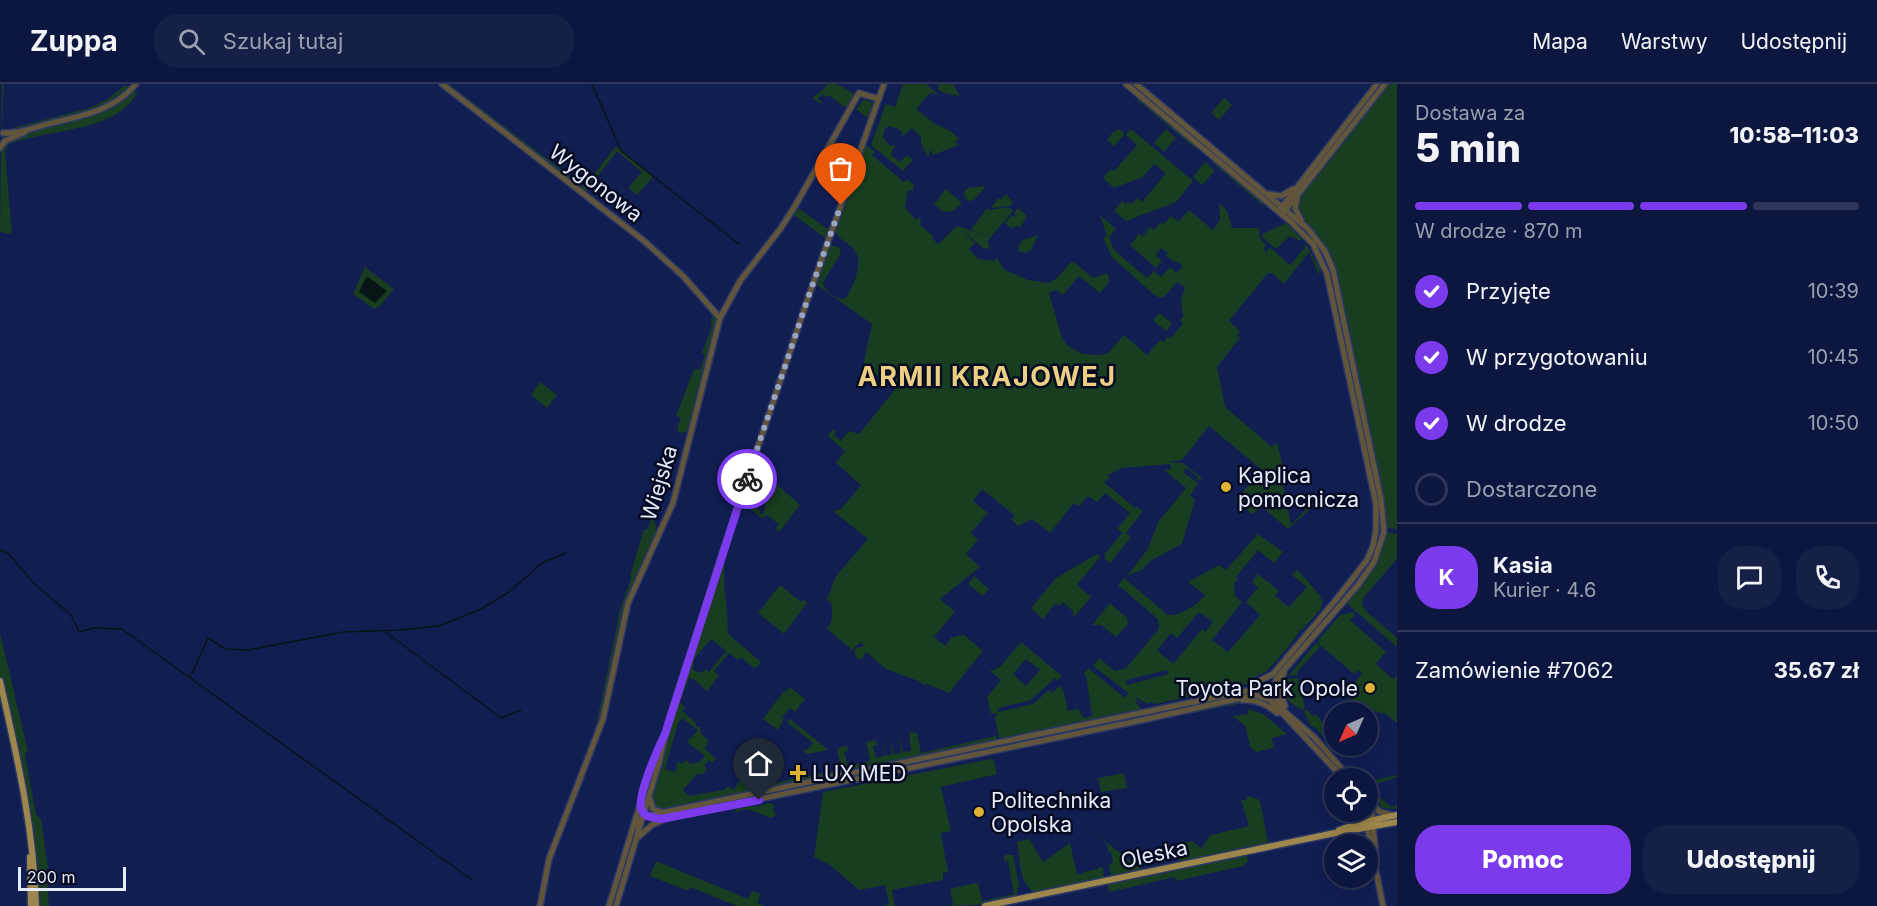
<!DOCTYPE html>
<html lang="pl">
<head>
<meta charset="utf-8">
<style>
  :root { --surface:#0d163e; --page:#161f45; --text:#f1f3f6; --muted:#9a9fb0; --line:#2d3558; --accent:#7c3aed }
  body { margin:0; font-family:Inter,sans-serif; background:var(--page); color:var(--text); height:100vh; display:flex; flex-direction:column; font-size:22px; white-space:nowrap }
  * { box-sizing:border-box; margin:0 }
  p { font-size:20px; color:var(--muted) }
  .icon { flex:none; width:33px; height:33px; fill:none; stroke:currentColor; stroke-width:2; stroke-linecap:round; stroke-linejoin:round }
  .map { position:relative; flex:1; overflow:hidden }
  .details { display:flex; flex-direction:column; background:var(--surface); width:480px }
  .details>* { flex:none }
  .needle { width:39px; rotate:225deg }
  .controls { position:absolute; left:1324px; top:618px; display:grid; gap:12px }
  .controls a { display:grid; place-items:center; width:54px; height:54px; border-radius:50%; background:var(--surface); box-shadow:0 3px 15px #0003,0 0 0 2px var(--line); font-size:30px }
  .scale { position:absolute; left:18px; bottom:15px; width:108px; box-sizing:border-box; padding-left:6px; border:3px solid #e6ebf9; border-top:0; font-size:16px; line-height:21px; white-space:nowrap; color:#e6ebf9; -webkit-text-stroke:4px #060b22; paint-order:stroke }
  .pin { position:absolute; display:grid; place-items:center; width:51px; height:51px; color:#fff; margin:-62px -26px; border-radius:50% 50% 50% 0; rotate:-45deg; box-shadow:0 0 6px #0007 }
  .pin .icon { rotate:45deg }
  .courier { position:absolute; display:grid; place-items:center; width:60px; height:60px; margin:-30px; border:4px solid #7c3aed; border-radius:50%; background:#fff; color:#222; box-shadow:0 2px 8px #0007 }
  .summary em { font-style:normal; font-weight:800 }
  .summary div { display:flex; flex-direction:column-reverse }
  .summary { display:flex; align-items:center; justify-content:space-between; height:102px; padding:0 18px }
  h1 { font-size:39px; font-weight:800; line-height:45px }
  .bar { display:grid; grid-template-columns:repeat(4,1fr); gap:9px 6px; align-content:center; height:72px; padding:0 18px }
  .bar i { height:8px; border-radius:4px; background:var(--line) }
  .bar .on { background:var(--accent) }
  .bar p { grid-column:span 4 }
  .line { display:flex; align-items:center; gap:15px; padding:0 18px; border-top:2px solid var(--line) }
  .line div { flex:1 }
  .round { display:grid; place-items:center; flex:none; width:63px; height:63px; border-radius:24px; background:var(--page) }
  ol { padding:0 18px; list-style:none }
  li { display:flex; align-items:center; gap:18px; height:66px }
  li p { margin-inline-start:auto }
  li .icon { padding:6px; border-radius:50%; background:var(--accent); color:#fff; stroke-width:4 }
  li:last-child { color:var(--muted) }
  li i { width:33px; height:33px; border:3px solid var(--line); border-radius:50% }
  .button { display:flex; gap:12px; margin-top:auto; padding:12px 18px }
  .button a { flex:1; height:69px; border-radius:24px; background:var(--accent); color:#fff; font-size:24px; font-weight:800; line-height:69px; text-align:center }
  .button a+a { background:var(--page); color:var(--text) }
  header { display:flex; align-items:center; gap:36px; box-sizing:border-box; height:84px; padding:0 30px; background:var(--surface); border-bottom:2px solid var(--line) }
  header strong { font-size:28px }
  nav { display:flex; gap:33px; margin-inline-start:auto; font-size:21px }
  .search { width:420px; height:54px; background:var(--page); display:flex; align-items:center; gap:15px; box-sizing:border-box; padding:0 21px; border-radius:24px; color:var(--muted); font-size:22px }
  main { display:flex; flex:1; min-height:0 }
  .map>svg:first-child { display:block }
  .green { fill:#183d20; fill-rule:evenodd }
  .water { fill:#081517 }
  .lines { fill:none; stroke-linecap:round; stroke-linejoin:round }
  .stream { stroke:#081517; stroke-width:1.5 }
  .minor-casing { stroke:#2b3766; stroke-width:8 }
  .major-casing { stroke:#2b3766; stroke-width:9 }
  .minor { stroke:#61563b; stroke-width:5 }
  .major { stroke:#9e874c; stroke-width:6 }
  .done { stroke:#9ba3bf; stroke-width:6; stroke-dasharray:0 10.8 }
  .route { stroke:#7c3aed; stroke-width:8 }
  .poi-dot { fill:#ddb133; stroke:#060b22; stroke-width:2 }
  .labels { text-anchor:middle; dominant-baseline:central; stroke-width:5; stroke-linejoin:round; paint-order:stroke }
  .street-label { font-size:21px; fill:#e6ebf9; stroke:#060b22 }
  .poi-label { font-size:21px; fill:#e6ebf9; stroke:#060b22; text-anchor:start }
  .district-label { font-size:27px; font-weight:bold; letter-spacing:1.5px; fill:#edcf84; stroke:#060b22 }
</style>
</head>
<body>
<header>
<strong>Zuppa</strong>
<div class="search"><svg class="icon" aria-label="search" viewBox="0 0 24 24"><circle cx="10" cy="10" r="6"/><path d="M15 15l6 6"/></svg>Szukaj tutaj</div>
<nav><a>Mapa</a><a>Warstwy</a><a>Udostępnij</a></nav>
</header>
<main>
<div class="map">
<svg width="1397" height="822" viewBox="0 0 1397 822">
  <rect width="100%" height="100%" fill="#111e52"/>
  <!-- green -->
  <path class="green" d="M2 0H4L2 43 5 46 89 24 108 15 125 1 137 9C115 50 45 44 8 61L5 68 12 150 0 148Z
    M442 0H449L583 102H585L615 63 619 64 653 93 637 111 628 104 642 88 617 67 584 110Z
    M827 0H837L853 9 854 13 848 25 828 11 826 13 822 10 818 15 822 18 821 20 812 14 823 6Z
    M903 0H926L939 11 930 9 916 25 934 39 952 48 959 55 955 58 959 61 933 71 931 65 928 73 921 59V53L912 44 902 53V48L898 45 889 42 885 45 883 53 890 62 895 61 891 71 900 78 907 71 913 76 903 87 871 61 885 22 887 20 895 23Z
    M939 0H953L960 12 944 9 938 5Z
    M1389 0H1397V445L1384 444V437L1328 170C1318 151 1289 133 1301 110Z
    M1224 14 1232 21 1219 36 1211 29Z
    M864 15 873 19 869 35 856 25Z
    M1136 15 1141 16 1189 55 1197 66Z
    M1117 45 1123 47 1124 51 1113 63 1112 60 1107 56 1114 47 1118 49 1115 46Z
    M1131 45 1193 97 1176 118 1126 137 1114 127 1122 117 1126 120 1128 118 1132 120 1137 114 1142 118 1166 89 1154 80 1143 93 1114 104 1103 94 1111 85 1114 87 1137 61 1126 51Z
    M1166 45 1176 54 1164 68 1154 59Z
    M864 59 875 68 872 71 904 98 907 95 914 101 913 107 908 106 905 124 916 136 920 133 921 138 920 141 933 152 932 154 938 160 957 142 990 153 988 158 990 165 983 164 959 144 975 159 969 165 978 175 995 177 996 173 1005 186 1028 196 1049 199 1056 195 1071 178H1074L1093 194 1107 189 1110 197 1100 209 1079 192 1063 211 1056 206 1049 209 1062 254 1067 261 1082 270 1099 271 1108 269 1124 251 1147 271 1160 256 1164 258 1168 252 1171 254 1183 239 1180 236 1183 233 1181 216 1185 204 1177 198 1164 213H1158L1153 210 1112 173 1103 154 1107 152 1100 131 1116 145 1109 153 1114 166 1147 194 1154 187 1161 193 1170 183 1176 189 1183 182 1176 177 1174 178 1166 171 1168 169 1161 164 1156 172 1162 177 1156 184 1130 161 1140 149 1142 153 1150 143 1154 146 1161 138 1164 140 1171 132 1178 138 1189 126 1213 146 1220 136 1219 119 1227 127 1232 144H1259L1260 154 1266 161 1264 165 1267 169V166L1271 164 1290 181 1304 165 1305 159 1320 184 1319 191 1309 168 1284 200 1272 189H1268L1229 237 1240 247 1237 252 1240 254 1217 283 1225 323 1272 363 1275 359 1278 361 1282 381 1279 382 1291 441 1313 418V415L1333 411V413L1320 416 1288 445 1262 423 1252 430 1236 417 1261 385 1209 342 1182 376 1167 378 1183 379 1202 394 1199 397 1197 395 1198 393 1187 384 1183 388 1198 399 1190 412 1195 415 1182 460 1150 477 1142 486 1127 492 1147 466 1159 437 1186 404 1164 386 1171 385 1170 380 1122 384 1108 391 1110 394 1104 398 1135 424 1137 423 1143 427 1126 449 1131 453 1110 479 1105 475V470L1122 449 1117 445 1130 429 1105 409 1097 418 1088 412 1079 422 1074 419 1050 449 1032 435 1018 442 1012 436 1014 431 982 405 973 417 988 429 971 449 978 456 966 470 980 483 940 515 955 528 934 553 945 562 952 553 964 551 983 567 949 609 927 600 922 601 921 598 886 585 866 568 862 575 856 574 854 566 858 563H864L861 558 847 570 851 565 827 545C834 537 832 528 831 519L825 513H828L836 492 868 455 833 427 841 425 861 401 836 379 845 367 828 352 833 345 836 348 834 351 841 357 849 347 859 350 898 302 890 295 862 287 872 240 814 199 825 166 831 161 839 163 841 169 823 198C824 207 832 211 840 215L846 214C853 203 864 179 855 167 846 155 837 158 834 141Z
    M1215 77 1270 123 1261 120 1213 79Z
    M1205 78 1215 87 1202 101 1193 93Z
    M986 102 974 116 969 117 965 114 964 108 968 104Z
    M946 105 962 119 953 127 943 128 934 120Z
    M1006 110 1013 118 1010 122 991 124 998 114 1001 116Z
    M795 122 832 148 828 156 791 129Z
    M1009 123 1008 125 1010 124 1013 127 991 153 971 146 987 124 989 126Z
    M1018 124 1027 132 1020 144 1017 141 1012 145 1005 139 1012 131 1014 133 1016 131 1014 129Z
    M1286 139 1302 155 1300 157 1290 152 1276 165 1263 154 1262 150Z
    M1038 151 1031 166 1025 169 1019 167 1018 162 1023 156Z
    M365 183 394 205 379 223 374 225 353 210Z
    M712 228 719 233 692 347 679 349 677 345 681 334 676 332 694 285 700 286 705 271 702 269 711 245Z
    M1159 229 1172 239 1166 247 1153 236Z
    M540 298 557 311 547 324 531 311Z
    M753 379 800 421 779 448 775 445 779 440 767 431 762 434 740 418ZM748 409 766 421 762 432 757 423 744 417Z
    M651 435H654L656 443 662 447 635 502 598 648 595 647 620 526 631 494 630 492 644 445H648Z
    M1384 448 1397 450V475L1364 513 1362 520 1366 527 1397 554V563L1344 517 1374 478Z
    M1258 450 1283 468 1274 479 1258 466 1236 493 1238 495 1234 500 1235 512 1242 518 1212 556 1228 568 1260 531 1246 518 1258 504 1252 498 1258 490 1279 507 1275 512 1289 523 1307 503 1292 491 1297 485 1322 514 1313 517 1323 515 1321 525 1301 547 1299 544V548L1291 560 1266 588 1258 591 1248 600 1155 620 1151 618 1147 620 1136 613 1135 614 1143 620 1135 617 1145 629 1003 656 999 654 995 633 998 629 991 630 987 613 1001 596 990 587 999 584 1021 558 1062 592 1058 596 1055 594 1031 616 998 624V628L1033 620 1049 606 1053 609 1059 602 1063 605 1068 627 1078 625 1084 634 1092 632 1086 592 1084 589 1088 584 1125 614 1128 610 1126 607 1093 582 1099 574 1115 587 1126 584 1159 545 1158 535 1118 501 1124 494 1168 531C1181 532 1197 521 1205 511L1188 498 1219 481 1226 486ZM1199 528 1213 538 1205 548 1202 545 1173 580 1157 566 1171 549 1177 554ZM1026 575 1040 586 1026 602 1013 590ZM1167 586 1168 590 1127 601 1126 596Z
    M723 468 726 469C721 496 728 523 728 550L761 578 755 585 741 573 738 576 729 569 714 587 719 592 707 607 695 596 689 594 680 619 685 623 682 627 695 638 696 643H700L701 650 708 656 705 665 716 675 712 679 709 676 704 682 707 685 702 691 698 689 683 706 689 712 724 706 728 702 733 706 741 696 746 700 750 695 759 702 841 685 837 664 847 662 848 667 844 668 848 682 870 677 866 658 876 656 877 661 873 662 876 674 884 672 882 655 885 672 892 670 889 653 894 670 901 669 899 651 903 668 911 667 909 648 917 649 921 669 996 652 998 659 667 728 652 723 650 717 662 668ZM711 555 726 567 709 588 706 585 702 589 693 586 694 575ZM682 634 698 646 687 658 705 672 699 678 691 680 686 676 682 680 678 677 675 688 665 685 678 639Z
    M1097 470 1100 473 1077 501 1091 513 1074 533 1072 531 1074 528 1063 518 1060 522 1056 519 1043 535 1031 524 1056 494Z
    M974 492 989 505 983 512 968 500Z
    M780 501 801 518 804 515 807 519 784 550 758 529Z
    M1110 519 1127 534 1128 540 1116 553 1101 541H1092Z
    M1353 528 1355 531 1350 536 1386 568 1376 580 1393 595 1397 591V639L1386 630 1360 624 1344 610 1362 590 1358 586 1354 590 1321 562 1320 563 1318 556 1340 531Z
    M0 549 28 667 25 670 36 731 41 735 48 784 46 786 49 822H36L34 771 0 597Z
    M1317 558 1319 564 1297 588 1298 591 1288 592Z
    M1298 594 1305 624 1302 626C1292 620 1286 617 1285 606L1288 604 1285 603 1287 595Z
    M1258 604a7 7 0 1 1 14 0a7 7 0 1 1-14 0Z
    M790 603 805 615 795 628 790 624 782 633 784 635 778 646 763 635 784 607 786 608Z
    M1243 617 1248 618 1158 636 1150 639 1152 636Z
    M1248 625 1263 630 1287 650 1272 654 1274 664 1256 668 1250 663 1246 643 1233 632 1248 630Z
    M1306 625 1313 632 1316 630 1333 653 1332 659 1330 660 1316 644 1310 641 1304 628Z
    M1140 632 1010 660 1041 652Z
    M790 635 826 664 828 666 807 670 803 667 805 665 807 666 813 659 787 638Z
    M991 675 994 676 997 690 941 703 951 747 941 749 948 788 943 789V796L892 806 895 822H883L889 820 885 801 859 806 830 781 814 773 823 708Z
    M862 689 863 692 663 733V731Z
    M1124 689 1127 704 1101 708 1098 694Z
    M1397 691V693L1373 701 1372 706 1391 723 1397 721V725L1382 724 1368 707V700L1373 701 1375 696Z
    M1248 712 1260 716 1269 763 1246 768 1248 777 1243 782 1176 797 1175 793 1109 808 1107 797 1117 794 1111 792 1109 781 1113 778 1111 768H1108L1107 760 1081 739 1141 785 1180 777 1177 772 1166 762 1192 757 1201 764 1211 751 1249 742 1241 716H1246Z
    M771 719 774 721 773 726 776 730 772 734 747 725 737 728 734 726 752 722 759 723 760 721Z
    M1029 755 1043 778 1070 759 1077 790H1083V788L1098 785 1100 783 1103 784 1104 794 1037 809C1019 803 1020 775 1017 758Z
    M1005 771H1013L1019 802 1016 812 979 821 951 822 953 819 950 805 975 799H978L982 817 1014 810 1008 776 1004 777Z
    M656 777 748 815 752 807 761 810 757 819 765 822H737L690 803 688 807 650 792Z"/>
  <!-- water -->
  <path class="water" d="M368 193 387 207 375 219 359 208 365 195Z"/>
  <g class="lines">
    <!-- stream -->
    <path class="stream" d="M592 0 621 67 739 160
      M0 466 9 470 31 496
      M32 498 71 531 79 548 93 544 122 545 472 796
      M384 547 501 634 521 626
      M190 594 208 554 225 565 248 566 343 548 400 546 439 542 481 525 509 508 542 479 566 469"/>
    <!-- minor casing -->
    <g class="minor-casing">
      <path id="minor" d="M442 0 643 156 683 192 720 234
        M1136 0 1308 145 1325 167 1333 186 1381 416 1384 448 1374 478 1358 501 1276 595 1274 611 1284 627 1314 653 1350 694
        M3 49C16 50 31 45 44 41 78 32 112 29 136 0
        M0 64 5 57 25 48
        M1269 110 1281 112 1293 105
        M1297 114 1295 124 1301 136
        M1281 124 1377 0
        M1284 128 1385 0
        M1284 588 1279 604 1285 622
        M1242 616C1256 615 1267 620 1277 629
        M650 715 653 725 662 728
        M1368 717 1372 730 1376 773
        M1370 718 1380 728 1392 731
        M1364 728 1383 822
        M1352 741 1362 728
        M633 744 642 734 660 729 1251 606 1259 597 1273 590 1335 517 1367 476 1373 462 1376 446V420L1327 190 1313 160 1291 138 1126 0
        M638 753 652 741 667 734 1133 638 1255 611 1270 616 1343 694
        M540 822 549 775 603 635 628 519 673 419 720 234 740 197 781 144 795 122 859 9 879 15
        M609 822 654 675 662 657
        M616 822 659 679 669 636 727 455 809 211 884 0"/>
    </g>
    <!-- major casing -->
    <g class="major-casing">
      <path id="major" d="M0 597C17 672 34 745 36 822
        M1339 746 1360 739 1397 731
        M30 773 31 822
        M985 822 1330 750 1397 738"/>
    </g>
    <!-- minor -->
    <use href="#minor" class="minor"/>
    <!-- major -->
    <use href="#major" class="major"/>
  </g>
  <g class="lines">
    <!-- done -->
    <path class="done" d="M747 395 809 211 841 121"/>
    <!-- route -->
    <path class="route" d="M747 395 665 650C658 664 638 710 641 724 642 729 644 729 647 732L661 735 759 716"/>
  </g>
  <!-- markers -->
  <g class="poi-dot">
    <circle cx="1226" cy="403" r="6"/>
    <circle cx="1370" cy="604" r="6"/>
    <path d="M795 680h6v6h6v6h-6v6h-6v-6h-6v-6h6z"/>
    <circle cx="979" cy="728" r="6"/>
  </g>
  <g class="labels">
    <!-- street labels -->
    <g class="street-label">
      <text transform="translate(596 99) rotate(38)">Wygonowa</text>
      <text transform="translate(659 399) rotate(-73)">Wiejska</text>
      <text transform="translate(1154 770) rotate(-12)">Oleska</text>
    </g>
    <!-- poi labels -->
    <g class="poi-label">
      <text x="1238" y="391">Kaplica<tspan x="1238" dy="24">pomocnicza</tspan></text>
      <text x="1358" y="604" text-anchor="end">Toyota Park Opole</text>
      <text x="812" y="689">LUX MED</text>
      <text x="991" y="716">Politechnika<tspan x="991" dy="24">Opolska</tspan></text>
    </g>
    <!-- district labels -->
    <g class="district-label">
      <text x="987" y="292">ARMII KRAJOWEJ</text>
    </g>
  </g>
</svg>
<div class="controls">
<a><svg class="needle" viewBox="-14 -14 28 28"><path d="M0-13l5 13h-10z" fill="#e53935"/><path d="M0 13l5-13h-10z" fill="#9a9fb0"/></svg></a>
<a><svg class="icon" aria-label="locate" viewBox="0 0 24 24"><circle cx="12" cy="12" r="6"/><path d="M12 2v4M12 18v4M2 12h4M18 12h4"/></svg></a>
<a><svg class="icon" aria-label="layers" viewBox="0 0 24 24"><path d="M12 4l9 5-9 5-9-5zM3 14l9 5 9-5"/></svg></a>
</div>
<div class="scale">200 m</div>
<div class="pin" style="left:841px;top:121px;background:#ea580c"><svg class="icon" aria-label="bag" viewBox="0 0 24 24"><path d="M5 8h14l-1 12H6zM9 8a3 3 0 0 1 6 0"/></svg></div>
<div class="pin" style="left:759px;top:716px;background:#1f2937"><svg class="icon" aria-label="home" viewBox="0 0 24 24"><path d="M3 11l9-7 9 7M6 9v11h12V9"/></svg></div>
<div class="courier" style="left:747px;top:395px"><svg class="icon" aria-label="bike" viewBox="0 0 24 24"><circle cx="6" cy="16" r="4"/><circle cx="18" cy="16" r="4"/><path d="M6 16l4-8h5l3 8M10 8l3 8H6M13 5h3"/></svg></div>
</div>
<section class="details">
<div class="summary"><div><h1>5 min</h1><p>Dostawa za</p></div><em>10:58–11:03</em></div>
<div class="bar"><i class="on"></i><i class="on"></i><i class="on"></i><i></i><p>W drodze · 870 m</p></div>
<ol>
<li><svg class="icon" aria-label="check" viewBox="0 0 24 24"><path d="M5 12l5 5 9-10"/></svg>Przyjęte<p>10:39</p></li>
<li><svg class="icon" aria-label="check" viewBox="0 0 24 24"><path d="M5 12l5 5 9-10"/></svg>W przygotowaniu<p>10:45</p></li>
<li><svg class="icon" aria-label="check" viewBox="0 0 24 24"><path d="M5 12l5 5 9-10"/></svg>W drodze<p>10:50</p></li>
<li><i></i>Dostarczone</li>
</ol>
<div class="line" style="height:108px"><b class="round" style="background:var(--accent);color:#fff">K</b><div><b>Kasia</b><p>Kurier · 4.6</p></div><a class="round"><svg class="icon" aria-label="chat" viewBox="0 0 24 24"><path d="M4 5h16v11H9l-5 4z"/></svg></a><a class="round"><svg class="icon" aria-label="phone" viewBox="0 0 24 24"><path d="M5 4h4l2 5-3 2q2 4 5 5l2-3 5 2v4C11 20 4 13 5 4z"/></svg></a></div>
<div class="line" style="height:78px"><div>Zamówienie #7062</div><b>35.67 zł</b></div>
<div class="button"><a>Pomoc</a><a>Udostępnij</a></div>
</section>
</main>
</body>
</html>
